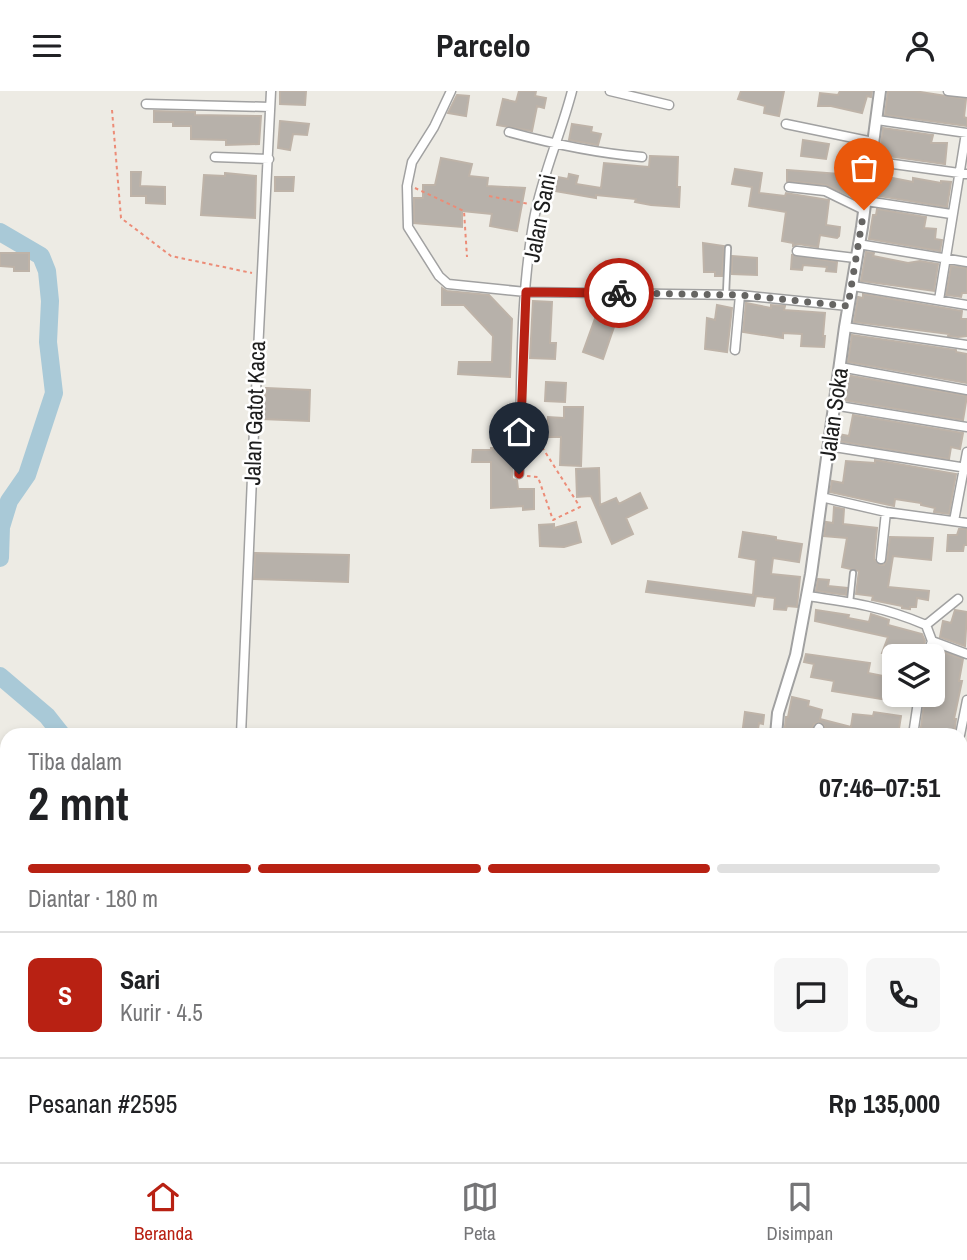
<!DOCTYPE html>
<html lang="id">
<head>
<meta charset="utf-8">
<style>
  :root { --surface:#fff; --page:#f6f6f6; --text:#202124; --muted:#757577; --line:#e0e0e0; --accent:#b82113 }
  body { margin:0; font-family:"Archivo Narrow",sans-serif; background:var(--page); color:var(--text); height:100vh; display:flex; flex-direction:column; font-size:26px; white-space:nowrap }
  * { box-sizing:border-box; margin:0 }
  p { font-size:23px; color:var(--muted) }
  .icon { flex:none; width:38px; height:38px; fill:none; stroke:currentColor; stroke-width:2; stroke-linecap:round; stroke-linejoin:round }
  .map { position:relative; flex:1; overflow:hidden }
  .panel { position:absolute; left:0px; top:637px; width:968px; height:434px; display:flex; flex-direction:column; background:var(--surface); border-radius:21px 21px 0 0; box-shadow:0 4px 10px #0003 }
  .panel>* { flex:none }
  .tools { position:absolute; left:882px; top:553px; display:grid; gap:14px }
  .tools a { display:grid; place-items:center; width:63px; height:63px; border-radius:10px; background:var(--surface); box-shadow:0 4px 10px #0003; font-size:35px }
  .pin { position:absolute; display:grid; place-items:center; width:60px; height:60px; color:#fff; margin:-72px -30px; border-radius:50% 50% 50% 0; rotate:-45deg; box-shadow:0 0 7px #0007 }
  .pin .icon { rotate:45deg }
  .courier { position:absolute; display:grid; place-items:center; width:70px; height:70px; margin:-35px; border:5px solid #b82113; border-radius:50%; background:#fff; color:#222; box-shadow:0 2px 9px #0007 }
  .headline em { font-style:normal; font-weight:700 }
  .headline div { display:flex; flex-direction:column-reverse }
  .headline { display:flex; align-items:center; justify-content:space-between; height:119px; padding:0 28px }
  h1 { font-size:46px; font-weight:700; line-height:52px }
  .bar { display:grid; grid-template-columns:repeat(4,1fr); gap:10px 7px; align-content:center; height:84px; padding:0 28px }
  .bar i { height:9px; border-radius:5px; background:var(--line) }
  .bar .on { background:var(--accent) }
  .bar p { grid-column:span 4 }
  .line { display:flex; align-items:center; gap:18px; padding:0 28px; border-top:2px solid var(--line) }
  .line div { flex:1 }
  .round { display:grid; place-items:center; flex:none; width:74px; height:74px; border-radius:10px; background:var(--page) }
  header { display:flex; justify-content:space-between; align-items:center; height:91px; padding:0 28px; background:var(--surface); font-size:32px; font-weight:700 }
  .tab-bar { display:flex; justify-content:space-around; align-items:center; height:98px; border-top:2px solid var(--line); background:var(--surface); font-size:19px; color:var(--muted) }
  .tab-bar a { display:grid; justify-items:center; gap:4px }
  .tab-bar .on { color:var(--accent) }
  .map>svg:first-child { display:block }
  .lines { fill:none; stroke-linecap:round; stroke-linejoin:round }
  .river { stroke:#a9c9d7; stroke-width:18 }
  .building { fill:#b7b1aa; stroke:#beb3a8; stroke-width:2 }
  .service-casing { stroke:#a1a1a1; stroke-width:8 }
  .minor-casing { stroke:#a1a1a1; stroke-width:11 }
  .tertiary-casing { stroke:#a1a1a1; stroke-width:14 }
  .path { stroke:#ec8c77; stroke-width:2; stroke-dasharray:3.5 3.5; stroke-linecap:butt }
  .service { stroke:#fff; stroke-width:4.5 }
  .minor { stroke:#fff; stroke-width:8 }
  .tertiary { stroke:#fff; stroke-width:10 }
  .done { stroke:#666563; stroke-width:7; stroke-dasharray:0 12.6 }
  .route { stroke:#b82113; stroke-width:9 }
  .labels { text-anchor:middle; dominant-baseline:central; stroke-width:5; stroke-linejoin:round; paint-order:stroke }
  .street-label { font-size:23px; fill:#1d1d1d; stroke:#fff }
</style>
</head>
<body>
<header><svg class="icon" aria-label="menu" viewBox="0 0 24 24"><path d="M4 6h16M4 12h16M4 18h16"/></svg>Parcelo<svg class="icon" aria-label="person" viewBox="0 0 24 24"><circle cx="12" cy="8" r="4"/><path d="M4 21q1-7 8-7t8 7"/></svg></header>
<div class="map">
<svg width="967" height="1071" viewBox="0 0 967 1071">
  <rect width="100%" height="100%" fill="#edebe4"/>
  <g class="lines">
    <!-- river -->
    <path class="river" d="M0 141 41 165 47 180 50 210 48 251 54 302 27 384 9 410 1 436 0 467
      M0 585 47 625 62 644
      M0 972 7 965"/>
  </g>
  <!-- building -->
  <path class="building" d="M280 0H306L305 14 280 13Z
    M519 0H536L535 5 546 7 544 17 537 15 532 40 497 34 503 8 516 11Z
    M741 0H784L779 25 764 22 765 15 738 8Z
    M840 0H872L871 6 867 5 862 22 831 15H818L820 2 838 4Z
    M888 0H914L966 8 964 26 967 27V35L885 24Z
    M457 4 469 5 466 25 448 22Z
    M154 20 195 21V24L261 25 259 53 226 54V49L191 48V35H173V31H154Z
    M280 30 309 33 307 44 293 43 290 59 278 57Z
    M572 33 592 36 591 41 601 43 598 54 569 49Z
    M883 37 933 44 931 52H947L945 73 880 64Z
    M803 49 829 53 826 68 801 65Z
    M650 65 678 66 677 96H680L679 116 651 114 635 111 636 108 596 104V107L549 99 552 85 568 88 569 83 578 85 576 93 601 97 604 72 649 76Z
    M441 67 472 73 469 85 488 87 487 95 525 97 517 140 490 135 492 123 462 120V136L414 132V107H423V94H435Z
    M735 78 762 82 759 102 785 105 786 102 829 109 826 134 840 136 839 145 837 147 820 144 818 156 798 153 793 155V152L782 150 786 121 749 115 752 96 732 93Z
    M787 79 839 83V88L853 89 851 105 826 94 787 90Z
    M131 81H141L140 95 165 96V113L146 112V105H131Z
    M225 82 256 85 255 127 201 124 204 84 225 85Z
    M877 84 913 91V87L941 92V90L951 91 947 116 879 105 880 96 875 95Z
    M275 86H294L293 100H275Z
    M877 118 926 126 924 137 936 138 935 148 942 149 940 160 869 148 873 124H876Z
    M703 152 724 155 722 185H715V181H704Z
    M866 161 874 162 873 165 908 172 920 170 938 173 934 200 861 190Z
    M0 162H29V180H14V176L0 175Z
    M792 164 837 171 836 181 826 180 827 176 803 174 802 179 791 178Z
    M732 165 757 167V184L732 183Z
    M951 175 967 177V202H962L961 206 946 204Z
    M442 197 447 200 489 204 512 228 510 286 458 283 459 271H492L493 245 464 214H442Z
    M863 203 962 220 961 228H967V245L958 246 948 245 949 243 854 231 858 206 863 207Z
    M533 210 552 211 550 252H556L555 268 530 267Z
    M746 212 771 217V214L785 215 784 219 825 222 823 245H825L824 256 801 255 802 243 783 242V247L743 241Z
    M717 214 732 217 727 261 705 258 707 227 715 229Z
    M597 222 616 230 603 268 583 261Z
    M852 244 956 259V261L967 263V292L848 271Z
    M846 284 967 305 963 329 843 309Z
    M546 291 566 292 565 311 545 310Z
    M266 297 310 299 309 330 262 328Z
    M564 316H583L581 375 560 374 561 346H547L548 326 564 327Z
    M853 324 963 342 960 358 951 356 949 368 837 350 838 343 849 345Z
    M491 357H512V388L517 389 518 398H534V418L523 419V415L491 417V371H472L473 359H491Z
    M875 369 956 383 949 423 934 421 935 417 921 414V412L895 408 894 415 830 401 832 390 843 392 846 370 875 372Z
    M599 377 600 414 616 407 619 413 640 402 647 417 626 427 633 443 612 453 591 405 577 406 576 378Z
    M834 416 844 418 843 433 877 437 874 468 880 474H884L887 469 890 446 933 447 931 469 893 465 888 496 929 500 928 509 917 507 916 516H910V518L902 517V515L872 509 873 505 856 503 859 480 842 476 847 447 824 445 826 431 833 432Z
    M576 431 581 451 564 456 540 455 539 434 554 433V437Z
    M959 438H967V454H964L963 460H947L948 444H957Z
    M743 441 776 446V449L802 453 799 471 773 467 771 483 800 486 797 516 787 515 786 519 774 518 775 507 756 505 754 515 646 501 648 490 753 504 756 469 739 466Z
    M255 462 349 464 348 491 254 488Z
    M818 488 829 489 828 495 847 497 846 504 816 500Z
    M816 519 849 524 848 527 869 531 871 523 889 529 888 534 922 543 925 550 921 562 918 561 916 565H894V610L832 600 834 590 811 586 814 573 804 571 806 563 870 572 868 582 883 585 890 564 882 562 888 546 815 530Z
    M955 519 967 521 965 555 940 546 943 530 951 532Z
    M938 559 963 568 959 590H962L954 628H956L954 644H920L925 604H933V568L936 569Z
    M792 606 809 610 808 615 822 619 820 628 851 636 853 623 873 625 874 621 901 625 898 644H823L825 636 820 631 814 633 809 644H784L786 626H788Z
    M745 621 764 624 763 633 759 632 757 644H742Z"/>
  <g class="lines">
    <!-- service casing -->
    <g class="service-casing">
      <path id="service" d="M726 203 728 157
        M850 511 853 482
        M650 1071 654 1064"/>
    </g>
    <!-- minor casing -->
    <g class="minor-casing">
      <path id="minor" d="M451 0 434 36 412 71 407 95 408 136 439 185 448 193 526 201 740 204 848 215
        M610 0 669 14
        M948 0 967 2
        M146 13 270 16
        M877 29 967 42
        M786 33 873 51
        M509 41C553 53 596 62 642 66
        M215 66 269 68
        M871 70 967 83
        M789 96 825 100 864 119
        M866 110 951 123
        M858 153 967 171
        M797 160 855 167
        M853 195 967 214
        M939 209 966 42
        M845 236 967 254
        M735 259 740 204
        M840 276 967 299
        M833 314 967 336
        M828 355 967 377
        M519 383C522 299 519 211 534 128 542 84 561 43 572 0
        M821 406 886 421 967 432
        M954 430 967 361
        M881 468 886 421
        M807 505C851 511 884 516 926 534L932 550 967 563
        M926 534 958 508
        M927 565 932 550
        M241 644C249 429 260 215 271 0
        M815 644 819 637
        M913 644 919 604
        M960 644 967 609
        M961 697H967
        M961 812 967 802
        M178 1071 179 1064
        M362 1071 363 1064
        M588 1071 604 1069 628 1071
        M671 1071 675 1064
        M719 1071 725 1064
        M867 1071 873 1064"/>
    </g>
    <!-- tertiary casing -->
    <g class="tertiary-casing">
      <path id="tertiary" d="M776 644 778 622 796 564 811 483 845 236 862 136 880 0
        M542 1071 543 1064"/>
    </g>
    <!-- path -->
    <path class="path" d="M112 19 121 127 171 165 252 182
      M415 97 464 120 467 166
      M489 105 529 113
      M527 385 538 386 553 429 580 416 530 337"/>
    <!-- service -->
    <use href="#service" class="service"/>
    <!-- minor -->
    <use href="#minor" class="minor"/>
    <!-- tertiary -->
    <use href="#tertiary" class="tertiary"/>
  </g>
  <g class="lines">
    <!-- done -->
    <path class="done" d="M619 202 740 204 848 215 864 119"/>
    <!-- route -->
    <path class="route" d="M519 383 526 201 619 202"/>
  </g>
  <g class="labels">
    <!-- street labels -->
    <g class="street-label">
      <text transform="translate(539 127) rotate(-79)">Jalan Sani</text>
      <text transform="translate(254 322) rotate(-88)">Jalan Gatot Kaca</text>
      <text transform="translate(833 323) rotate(-82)">Jalan Soka</text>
    </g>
  </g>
</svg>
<div class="tools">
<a><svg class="icon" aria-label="layers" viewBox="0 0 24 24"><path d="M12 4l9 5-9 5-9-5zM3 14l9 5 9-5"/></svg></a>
</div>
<div class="pin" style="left:864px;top:119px;background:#ea580c"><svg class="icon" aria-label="bag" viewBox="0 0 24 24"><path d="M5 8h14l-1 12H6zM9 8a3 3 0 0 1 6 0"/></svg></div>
<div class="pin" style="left:519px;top:383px;background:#1f2937"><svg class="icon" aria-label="home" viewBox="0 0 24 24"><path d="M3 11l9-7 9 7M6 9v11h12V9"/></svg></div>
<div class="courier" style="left:619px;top:202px"><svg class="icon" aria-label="bike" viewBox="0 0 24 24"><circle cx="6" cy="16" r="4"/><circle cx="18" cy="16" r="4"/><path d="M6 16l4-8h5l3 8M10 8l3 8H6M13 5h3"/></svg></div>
<section class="panel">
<div class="headline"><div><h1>2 mnt</h1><p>Tiba dalam</p></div><em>07:46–07:51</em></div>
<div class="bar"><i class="on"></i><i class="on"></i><i class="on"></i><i></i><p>Diantar · 180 m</p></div>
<div class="line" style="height:126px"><b class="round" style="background:var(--accent);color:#fff">S</b><div><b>Sari</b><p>Kurir · 4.5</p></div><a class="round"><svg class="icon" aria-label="chat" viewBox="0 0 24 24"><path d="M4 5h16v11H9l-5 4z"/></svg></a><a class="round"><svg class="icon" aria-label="phone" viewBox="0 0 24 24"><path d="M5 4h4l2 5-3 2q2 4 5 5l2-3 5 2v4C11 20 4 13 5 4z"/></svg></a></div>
<div class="line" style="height:91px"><div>Pesanan #2595</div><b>Rp 135,000</b></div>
</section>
</div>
<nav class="tab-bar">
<a class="on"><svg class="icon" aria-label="home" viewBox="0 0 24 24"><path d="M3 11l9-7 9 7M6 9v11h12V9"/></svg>Beranda</a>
<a><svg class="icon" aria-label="map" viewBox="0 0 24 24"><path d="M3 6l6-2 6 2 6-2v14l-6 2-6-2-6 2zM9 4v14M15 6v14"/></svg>Peta</a>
<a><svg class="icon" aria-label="saved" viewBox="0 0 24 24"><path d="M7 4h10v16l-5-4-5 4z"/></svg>Disimpan</a>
</nav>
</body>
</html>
